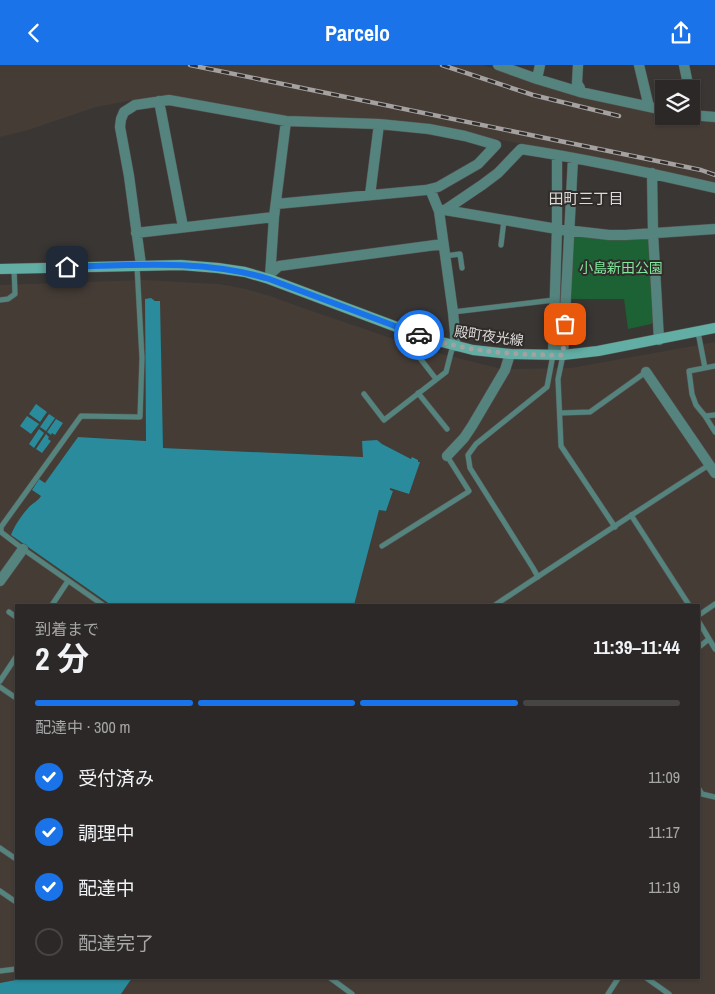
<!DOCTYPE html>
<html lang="ja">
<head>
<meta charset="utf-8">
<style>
  :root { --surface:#2b2827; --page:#33302f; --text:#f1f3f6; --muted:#a6a6a7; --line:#474444; --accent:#1a73e8 }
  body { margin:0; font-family:"Archivo Narrow","Noto Sans JP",sans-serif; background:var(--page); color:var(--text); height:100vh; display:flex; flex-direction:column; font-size:19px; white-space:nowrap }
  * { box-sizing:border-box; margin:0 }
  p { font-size:16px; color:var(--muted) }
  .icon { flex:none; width:28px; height:28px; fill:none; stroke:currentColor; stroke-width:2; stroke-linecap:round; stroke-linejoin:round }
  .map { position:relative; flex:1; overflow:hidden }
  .sheet { position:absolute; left:15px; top:539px; width:685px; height:375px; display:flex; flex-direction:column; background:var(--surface); border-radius:0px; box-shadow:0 1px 4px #0004,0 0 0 1px var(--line) }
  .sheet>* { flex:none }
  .controls { position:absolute; left:655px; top:15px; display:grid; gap:10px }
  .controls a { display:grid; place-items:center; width:45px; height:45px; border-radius:0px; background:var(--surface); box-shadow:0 1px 4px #0004,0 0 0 1px var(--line); font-size:25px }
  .pin { position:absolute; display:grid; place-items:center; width:42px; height:42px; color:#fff; margin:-21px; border-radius:10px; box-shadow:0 2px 8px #0006 }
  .courier { position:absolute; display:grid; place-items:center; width:50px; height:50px; margin:-25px; border:4px solid #1a73e8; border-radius:50%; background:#fff; color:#222; box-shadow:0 1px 6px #0007 }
  .summary em { font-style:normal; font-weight:700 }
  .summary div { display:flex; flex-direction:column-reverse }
  .summary { display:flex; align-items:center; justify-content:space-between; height:85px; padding:0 20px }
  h1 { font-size:32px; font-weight:700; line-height:38px }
  .bar { display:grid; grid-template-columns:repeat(4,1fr); gap:8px 5px; align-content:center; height:60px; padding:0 20px }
  .bar i { height:6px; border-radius:4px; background:var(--line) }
  .bar .active { background:var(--accent) }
  .bar p { grid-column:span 4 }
  ol { padding:0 20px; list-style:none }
  li { display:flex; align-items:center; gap:15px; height:55px }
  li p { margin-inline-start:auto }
  li .icon { padding:5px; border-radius:50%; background:var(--accent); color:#fff; stroke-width:4 }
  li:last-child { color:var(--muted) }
  li i { width:28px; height:28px; border:2px solid var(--line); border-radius:50% }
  header { display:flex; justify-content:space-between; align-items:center; height:65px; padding:0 20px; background:var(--accent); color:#fff; font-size:22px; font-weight:700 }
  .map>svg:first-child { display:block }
  .built { fill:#453c36 }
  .green { fill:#1c6234 }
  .water { fill:#298b9b }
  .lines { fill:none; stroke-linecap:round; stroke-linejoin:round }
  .lane-casing { stroke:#575452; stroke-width:6 }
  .street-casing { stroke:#575452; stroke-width:11 }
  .secondary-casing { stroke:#575452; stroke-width:11 }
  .lane { stroke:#55837d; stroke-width:5 }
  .street { stroke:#55837d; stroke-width:10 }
  .secondary { stroke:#62aea5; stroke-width:10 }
  .rail-casing { stroke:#a4a1a0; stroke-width:4.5 }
  .rail { stroke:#2f2c2a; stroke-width:2.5; stroke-dasharray:8; stroke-linecap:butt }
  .done { stroke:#a4a1a0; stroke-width:5; stroke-dasharray:0 9 }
  .route { stroke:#1a73e8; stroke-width:6 }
  .labels { text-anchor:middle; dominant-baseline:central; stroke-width:4; stroke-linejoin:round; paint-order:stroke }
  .park-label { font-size:14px; fill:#80e79c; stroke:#2f2c2a }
  .street-label { font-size:14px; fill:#dddbda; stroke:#2f2c2a }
  .neighbourhood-label { font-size:15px; fill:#dddbda; stroke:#2f2c2a }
</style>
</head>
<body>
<header><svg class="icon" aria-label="back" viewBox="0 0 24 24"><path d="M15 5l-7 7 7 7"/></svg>Parcelo<svg class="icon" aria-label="share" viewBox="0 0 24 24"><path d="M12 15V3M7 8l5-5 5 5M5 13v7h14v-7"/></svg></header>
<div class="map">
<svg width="715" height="929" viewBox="0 0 715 929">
  <rect width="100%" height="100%" fill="#393634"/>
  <!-- built -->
  <path class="built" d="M0 0H483L541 21 644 44 664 48V51H688L715 55V118L545 83 404 57 277 51 168 32 138 34 96 42 28 65 0 72Z
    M143 215 219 219 246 224 273 232 306 244 426 285 502 304 571 303 715 277V929H121L132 912H699V540H354L379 444 386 446 393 426 390 425V423L408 429 417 397 382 379 376 375 363 392 163 383 159 236 145 234 146 376 78 372 45 419 39 414 32 425 42 431 38 436 30 440 13 464 12 470 111 540H16V912L22 913 21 914 0 918V220Z"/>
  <!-- green -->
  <path class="green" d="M571 169 647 171 651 174 653 257 651 259 628 264 624 234H568Z"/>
  <!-- water -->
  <path class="water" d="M151 233 155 236H160L163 383 363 392 362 376 377 375 382 379 411 394 412 392 418 395V397H420L409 429 390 423V425L393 426 386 446 379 445 354 540H111L11 470C14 461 22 450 29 442 33 438 38 436 41 431L32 425 39 414 45 418 78 372 146 376 145 234Z
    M36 339 47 347 40 357 29 349Z
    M49 349 55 353 46 366 40 362Z
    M27 351 39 359 31 369 20 361Z
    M56 354 63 358 55 370 52 368 51 370 47 367Z
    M39 364 44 368 34 383 29 379Z
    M46 369 49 372 48 374 51 376 42 388 36 384Z
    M22 912H132V913L121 929H0V918L21 914Z"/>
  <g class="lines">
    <!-- lane casing -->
    <g class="lane-casing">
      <path id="lane" d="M501 180 504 155
        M445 191 460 189 462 203
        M0 235 8 234 15 229 14 203
        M453 247 554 235
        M698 267 705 303
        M563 290 558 314 561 381 615 462
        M419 292 436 314
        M715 301 689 306 692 329 696 340 705 351 715 350
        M418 328 447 364
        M364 329 384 355 446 307 453 280
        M560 348 590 347 646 307
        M705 351 715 367
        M631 450 689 540
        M382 481 468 427 469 426 447 391
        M538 512 533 503 470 403 468 390 476 379 547 322 553 290
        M52 540 68 516
        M103 540 23 484 1 467V462L81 351 140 352 142 293 137 201
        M495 540C566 493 637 446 709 400
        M9 547 16 552
        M699 550 715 539
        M699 557 715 584
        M699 582 709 574
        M0 616 16 592
        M0 622 16 633
        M699 724 702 729 715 732
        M0 783 16 794
        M0 826 16 837
        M0 906 16 904
        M329 912 352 929
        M645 912 669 929
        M608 929 619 912"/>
    </g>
    <!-- street casing -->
    <g class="street-casing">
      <path id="street" d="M498 0 537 14 580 27 664 45
        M578 0 577 18 580 23V27
        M639 0 649 42
        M684 0 689 24
        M537 14 540 0
        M691 33 695 50
        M159 36 183 162
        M691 50 715 52
        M652 108 653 168 659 275
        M430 124 439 146 453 247 455 268V281
        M370 130 379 59
        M442 145H445L557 164 609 170H626L715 164
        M445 145 482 120 498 108 521 84C586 94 651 108 715 123
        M136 168 274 152
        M141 200 129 111 120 62 121 54 124 47 135 40 169 35 286 56 379 59 429 64 465 71 496 80 478 99 438 122 426 125 276 139
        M271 208 279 201 443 179
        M270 212 274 152 286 56
        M553 290 557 164V90
        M563 290 573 93
        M646 307 715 408
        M447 391 464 373 472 361 505 305 510 289
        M0 516 23 484"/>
    </g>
    <!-- secondary casing -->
    <g class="secondary-casing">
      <path id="secondary" d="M0 204 181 200 218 203 245 207 269 214 426 273 473 285 510 289 563 290 598 286 715 263"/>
    </g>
    <!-- lane -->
    <use href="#lane" class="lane"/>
    <!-- street -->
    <use href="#street" class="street"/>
    <!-- secondary -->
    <use href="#secondary" class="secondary"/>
    <!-- rail casing -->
    <g class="rail-casing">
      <path id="rail" d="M190 0 701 105 715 110
        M442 0 533 30 619 51"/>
    </g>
    <!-- rail -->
    <use href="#rail" class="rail"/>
  </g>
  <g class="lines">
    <!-- done -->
    <path class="done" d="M419 270C466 287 513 290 563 290L565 259"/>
    <!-- route -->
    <path class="route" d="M67 202C134 200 204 194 269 214L419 270"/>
  </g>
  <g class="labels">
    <!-- park labels -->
    <g class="park-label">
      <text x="621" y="203">小島新田公園</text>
    </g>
    <!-- street labels -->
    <g class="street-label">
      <text transform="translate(489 271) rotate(8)">殿町夜光線</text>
    </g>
    <!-- neighbourhood labels -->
    <g class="neighbourhood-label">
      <text x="586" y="133">田町三丁目</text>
    </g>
  </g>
</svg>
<div class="controls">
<a><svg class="icon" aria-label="layers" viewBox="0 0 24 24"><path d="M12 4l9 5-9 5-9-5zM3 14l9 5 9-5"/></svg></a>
</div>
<div class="pin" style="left:565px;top:259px;background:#ea580c"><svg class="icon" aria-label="bag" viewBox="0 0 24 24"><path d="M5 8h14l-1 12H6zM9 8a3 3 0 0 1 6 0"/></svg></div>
<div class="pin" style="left:67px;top:202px;background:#1f2937"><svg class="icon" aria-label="home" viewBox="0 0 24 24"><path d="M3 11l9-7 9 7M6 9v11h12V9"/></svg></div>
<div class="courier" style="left:419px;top:270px"><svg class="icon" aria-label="car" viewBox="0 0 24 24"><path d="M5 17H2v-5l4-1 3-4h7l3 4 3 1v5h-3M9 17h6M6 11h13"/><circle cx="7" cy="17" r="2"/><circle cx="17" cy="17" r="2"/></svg></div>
<section class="sheet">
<div class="summary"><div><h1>2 分</h1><p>到着まで</p></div><em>11:39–11:44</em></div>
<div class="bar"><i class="active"></i><i class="active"></i><i class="active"></i><i></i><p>配達中 · 300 m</p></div>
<ol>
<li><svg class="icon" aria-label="check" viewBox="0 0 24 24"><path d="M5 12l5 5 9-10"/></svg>受付済み<p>11:09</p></li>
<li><svg class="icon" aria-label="check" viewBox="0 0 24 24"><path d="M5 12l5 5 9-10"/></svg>調理中<p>11:17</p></li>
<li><svg class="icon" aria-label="check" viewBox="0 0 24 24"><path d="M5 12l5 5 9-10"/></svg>配達中<p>11:19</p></li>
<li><i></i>配達完了</li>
</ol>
</section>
</div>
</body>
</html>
